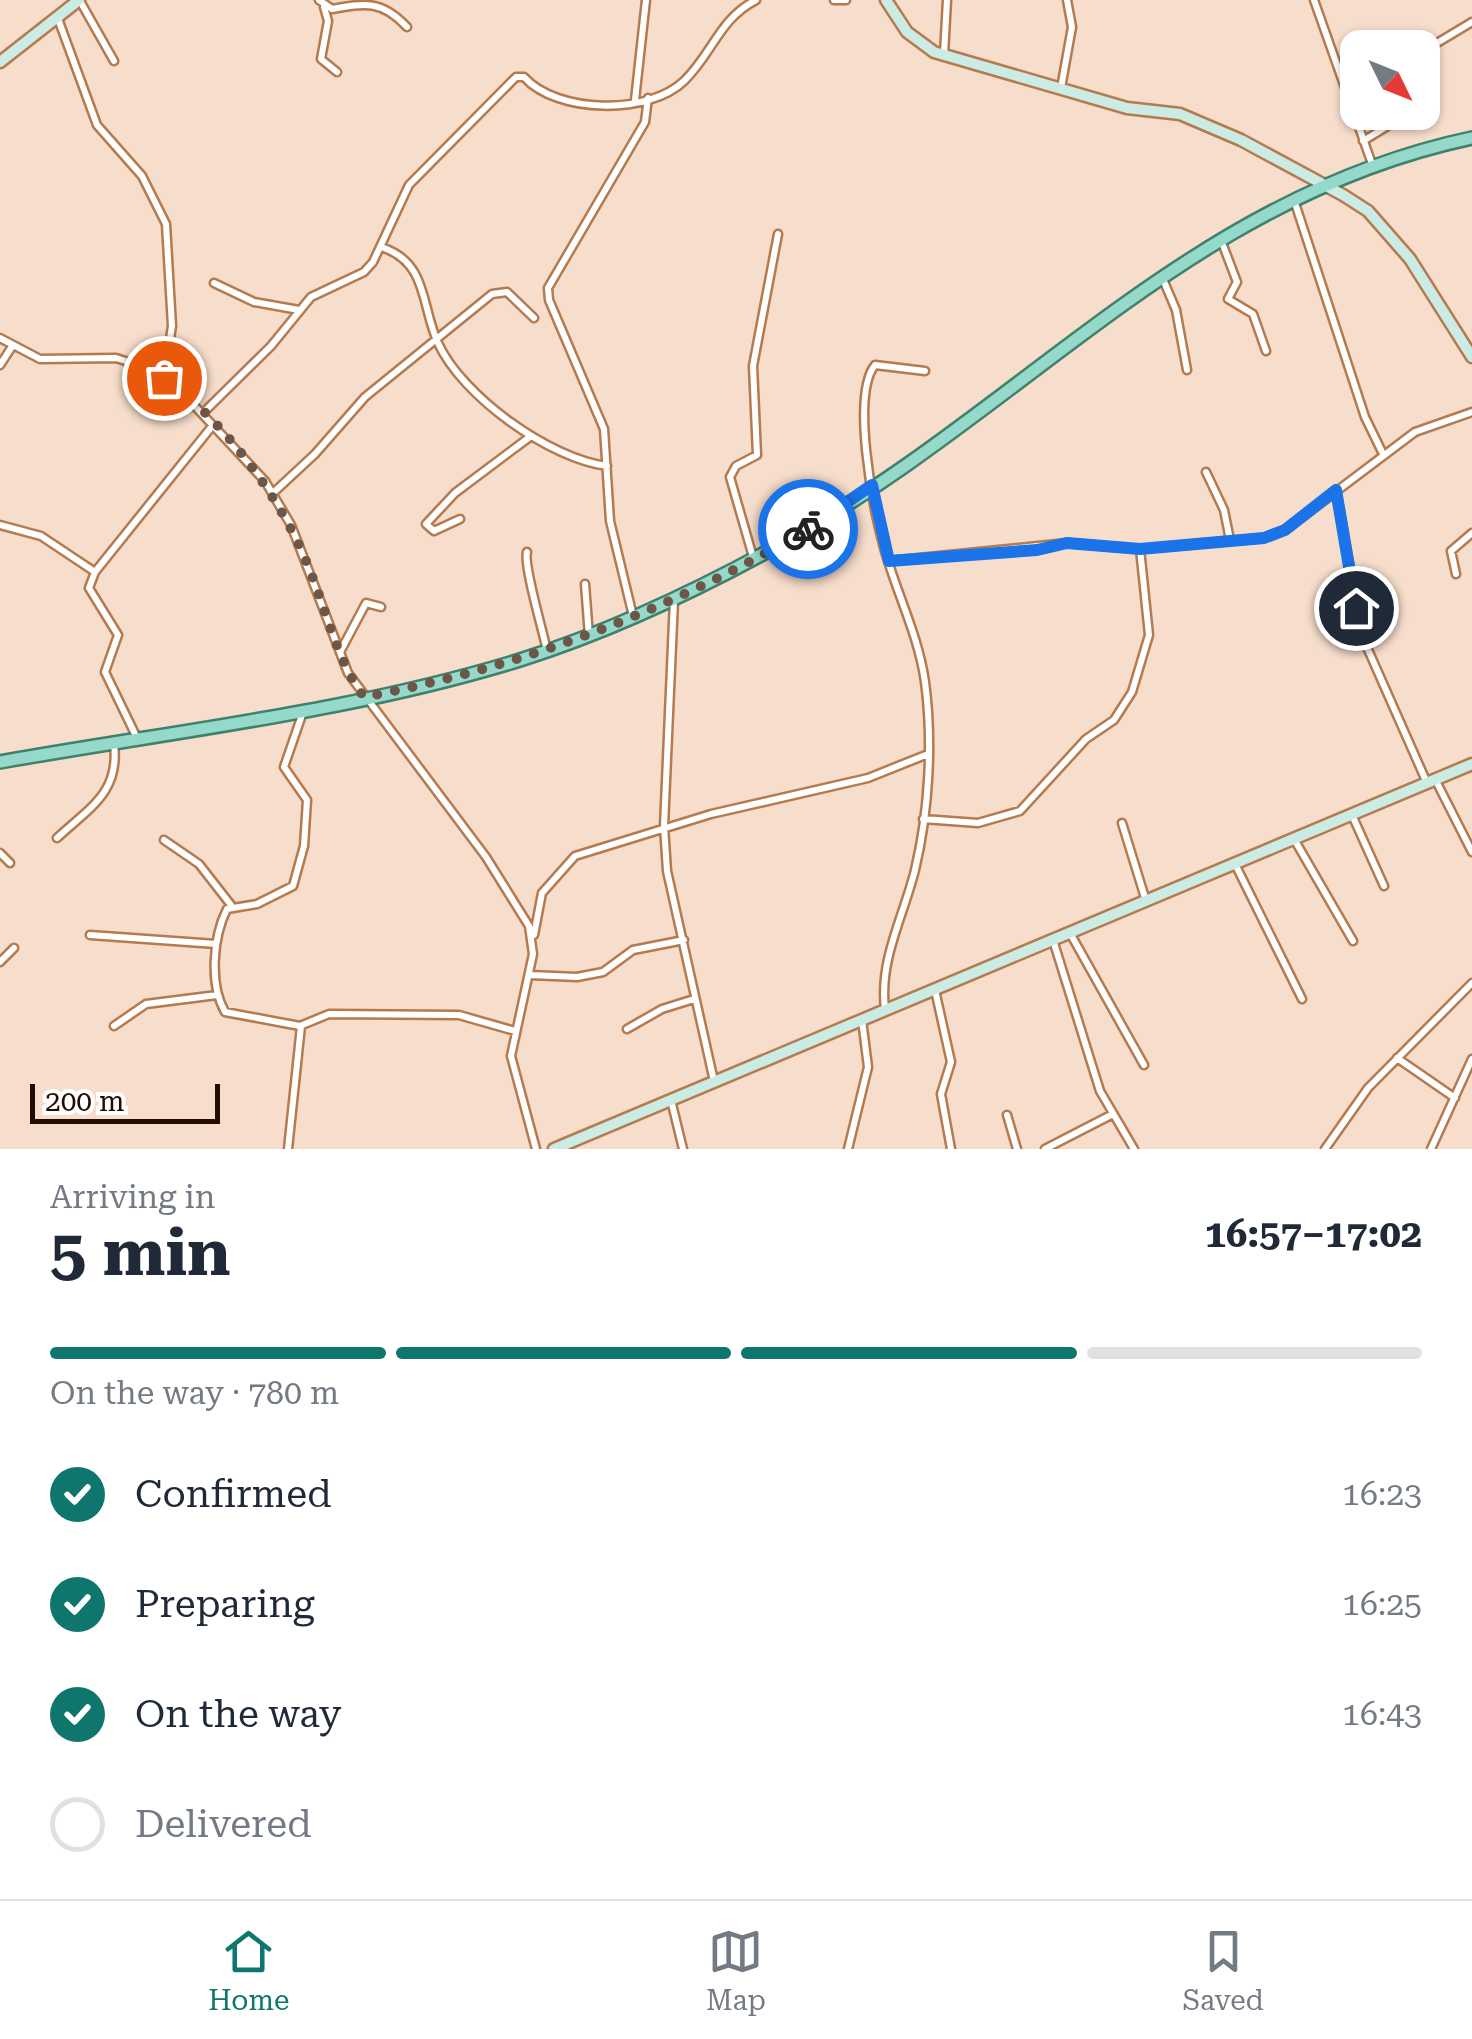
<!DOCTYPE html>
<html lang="en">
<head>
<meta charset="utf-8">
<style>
  :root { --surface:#fff; --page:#f2f2f3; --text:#1f2937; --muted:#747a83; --line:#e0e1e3; --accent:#0f766e }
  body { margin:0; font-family:"Roboto Serif",serif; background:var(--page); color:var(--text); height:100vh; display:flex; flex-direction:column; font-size:38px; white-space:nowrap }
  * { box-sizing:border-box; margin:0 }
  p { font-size:32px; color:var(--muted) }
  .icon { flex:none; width:55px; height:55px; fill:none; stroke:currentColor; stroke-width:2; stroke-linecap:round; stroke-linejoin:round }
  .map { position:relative; height:1149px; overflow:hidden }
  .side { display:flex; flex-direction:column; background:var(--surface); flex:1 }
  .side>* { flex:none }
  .needle { width:65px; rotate:133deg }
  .controls { position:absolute; left:1340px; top:30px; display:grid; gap:20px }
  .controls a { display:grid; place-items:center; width:100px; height:100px; border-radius:20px; background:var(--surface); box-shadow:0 2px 8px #0004; font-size:50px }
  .scale { position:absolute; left:30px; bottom:25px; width:190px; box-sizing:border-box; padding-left:10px; border:5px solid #240d00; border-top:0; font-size:28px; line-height:35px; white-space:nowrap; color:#240d00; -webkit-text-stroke:8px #fff; paint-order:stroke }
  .pin { position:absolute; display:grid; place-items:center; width:85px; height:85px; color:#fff; margin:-42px; border:5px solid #fff; border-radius:50%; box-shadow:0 2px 10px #0007 }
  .courier { position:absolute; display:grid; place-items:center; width:100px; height:100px; margin:-50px; border:8px solid #1a73e8; border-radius:50%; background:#fff; color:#222; box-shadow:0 2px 12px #0007 }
  .headline em { font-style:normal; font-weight:700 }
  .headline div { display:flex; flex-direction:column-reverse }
  .headline { display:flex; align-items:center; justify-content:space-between; height:170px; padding:0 50px }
  h1 { font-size:65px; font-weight:700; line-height:75px }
  .bar { display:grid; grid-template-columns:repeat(4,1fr); gap:15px 10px; align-content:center; height:120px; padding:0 50px }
  .bar i { height:12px; border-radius:8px; background:var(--line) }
  .bar .current { background:var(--accent) }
  .bar p { grid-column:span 4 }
  ol { padding:0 50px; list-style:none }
  li { display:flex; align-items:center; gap:30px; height:110px }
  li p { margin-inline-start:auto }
  li .icon { padding:10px; border-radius:50%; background:var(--accent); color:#fff; stroke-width:4 }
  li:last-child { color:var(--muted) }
  li i { width:55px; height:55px; border:5px solid var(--line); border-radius:50% }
  .menu { display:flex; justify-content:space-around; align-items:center; height:140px; border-top:2px solid var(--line); background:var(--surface); font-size:28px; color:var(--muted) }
  .menu a { display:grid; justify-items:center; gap:5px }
  .menu .current { color:var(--accent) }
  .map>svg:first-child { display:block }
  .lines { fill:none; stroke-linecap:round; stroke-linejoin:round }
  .street-casing { stroke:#b57a4e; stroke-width:11 }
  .secondary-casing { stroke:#b57a4e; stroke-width:15 }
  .primary-casing { stroke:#3f816d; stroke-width:16 }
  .street { stroke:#fff; stroke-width:6 }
  .secondary { stroke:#caece5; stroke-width:10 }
  .primary { stroke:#95d9cb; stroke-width:11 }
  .done { stroke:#6e5647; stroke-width:10; stroke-dasharray:0 18 }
  .route { stroke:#1a73e8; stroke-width:12 }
</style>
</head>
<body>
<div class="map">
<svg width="1472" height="1149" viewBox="0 0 1472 1149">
  <rect width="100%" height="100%" fill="#f7ddcb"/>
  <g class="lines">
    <!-- street casing -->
    <g class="street-casing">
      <path id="street" d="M319 0 332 9C365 3 382 0 407 27
        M834 0H846
        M1314 0 1372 164
        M80 1 114 61
        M324 7 328 21 321 59 337 72
        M57 16 97 125 142 176 166 224 172 326 164 378
        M1422 52 1472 22
        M944 54 947 0
        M1061 88 1072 27 1067 0
        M635 100 646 0
        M1363 141 1391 124 1396 112
        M1294 200 1365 417 1383 454
        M1221 240 1237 282 1228 299 1253 314 1266 351
        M384 248C428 264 421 306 438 343 462 396 550 459 607 466
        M1162 277 1176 310 1187 370
        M214 283 254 302 299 310
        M0 338 40 359 116 358 151 369 189 400 265 481 291 525 348 673 486 857 529 926 533 954 511 1056 536 1149
        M0 365 13 345
        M202 414 271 346 311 297 364 272 373 262 409 185 516 77H524C557 114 649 115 684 81 713 53 719 19 756 0
        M1206 472 1224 510 1230 540
        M1336 490 1362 636 1427 783
        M273 493 315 454 365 397 492 294 507 292 534 318
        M460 519 434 531 426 524 455 493 531 436
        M0 525 41 536 95 572
        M527 552C523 564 543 631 547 651
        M753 557 730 477 736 466 757 455 753 366 778 234
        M889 561 1067 543 1140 549 1264 538 1285 530 1415 432 1472 412
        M1456 574 1451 551 1472 533
        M585 584 589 636
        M674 600 664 826 667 871 714 1081
        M633 616 610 521 604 429 549 300 548 288 645 122 648 98
        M340 652 366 603 381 607
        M303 712 284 767 307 800 304 846 293 886 257 904 227 909C213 937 209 984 225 1012L300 1026 329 1014 459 1015 515 1031
        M137 738 105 672 118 635 89 588 95 572 213 425
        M1435 779 1472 852
        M1352 815 1384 886
        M923 819 978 823 1020 811 1086 739 1114 720 1132 692 1149 635 1140 549
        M1122 823 1146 901
        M57 838C89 808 120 793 114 744
        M1294 839 1353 941
        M164 840 199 864 231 905
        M0 853 10 863
        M1235 864 1302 999
        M1070 933 1144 1065
        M90 935 216 944
        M534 935 542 893 575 856 711 814 868 778 928 754
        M1053 940 1100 1091 1134 1149
        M0 962 14 948
        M530 975 577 977 603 972 633 950 684 940
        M935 990 951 1062 941 1094 951 1149
        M885 1009C879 960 903 918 915 870 929 811 933 742 925 682 918 633 895 590 883 544 873 507 851 395 875 365L925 371
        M114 1026 146 1004 217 995
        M627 1029 662 1009 694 999
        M1397 1058 1455 1098
        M671 1100 683 1149
        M1007 1115 1017 1149
        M288 1149 301 1026
        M848 1149 868 1067 862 1020
        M1045 1149 1111 1115
        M1325 1149 1368 1088 1472 983
        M1431 1149 1472 1059"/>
    </g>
    <!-- secondary casing -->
    <g class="secondary-casing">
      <path id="secondary" d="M886 0 907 32 934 52 1127 108 1180 114 1241 140 1343 195 1368 211 1410 259 1472 357
        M0 62 79 0
        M554 1149 1472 764"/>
    </g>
    <!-- primary casing -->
    <g class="primary-casing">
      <path id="primary" d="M0 762C173 731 352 712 520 660 612 631 698 590 781 544 1023 411 1188 198 1472 138"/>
    </g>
    <!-- street -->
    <use href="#street" class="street"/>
    <!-- secondary -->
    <use href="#secondary" class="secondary"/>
    <!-- primary -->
    <use href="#primary" class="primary"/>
  </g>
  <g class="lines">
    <!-- done -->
    <path class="done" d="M164 378C225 421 284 502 310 571 327 613 337 660 364 697 522 667 669 611 808 529"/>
    <!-- route -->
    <path class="route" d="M808 529 872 485 889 561 1037 550 1067 543 1140 549 1264 538 1285 530 1336 490 1356 608"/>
  </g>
</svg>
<div class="controls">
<a><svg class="needle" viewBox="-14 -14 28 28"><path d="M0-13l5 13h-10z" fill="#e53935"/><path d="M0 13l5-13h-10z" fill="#747a83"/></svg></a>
</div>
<div class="scale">200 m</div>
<div class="pin" style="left:164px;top:378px;background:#ea580c"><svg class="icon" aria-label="bag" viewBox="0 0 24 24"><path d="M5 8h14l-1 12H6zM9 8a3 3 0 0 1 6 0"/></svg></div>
<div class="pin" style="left:1356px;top:608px;background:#1f2937"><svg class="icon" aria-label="home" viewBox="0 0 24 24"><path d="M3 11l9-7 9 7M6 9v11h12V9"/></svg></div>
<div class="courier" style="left:808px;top:529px"><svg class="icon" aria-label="bike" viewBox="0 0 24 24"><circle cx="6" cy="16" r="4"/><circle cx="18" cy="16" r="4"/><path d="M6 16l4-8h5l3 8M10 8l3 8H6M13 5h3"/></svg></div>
</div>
<section class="side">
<div class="headline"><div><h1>5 min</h1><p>Arriving in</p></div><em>16:57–17:02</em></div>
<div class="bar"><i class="current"></i><i class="current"></i><i class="current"></i><i></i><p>On the way · 780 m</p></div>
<ol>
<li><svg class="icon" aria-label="check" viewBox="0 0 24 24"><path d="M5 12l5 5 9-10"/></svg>Confirmed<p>16:23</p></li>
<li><svg class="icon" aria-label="check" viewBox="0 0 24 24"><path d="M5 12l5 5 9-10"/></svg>Preparing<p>16:25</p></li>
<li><svg class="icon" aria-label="check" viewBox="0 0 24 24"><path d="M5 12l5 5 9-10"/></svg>On the way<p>16:43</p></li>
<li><i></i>Delivered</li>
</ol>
</section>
<nav class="menu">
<a class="current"><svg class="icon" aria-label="home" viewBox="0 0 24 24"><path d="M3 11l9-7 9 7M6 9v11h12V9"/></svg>Home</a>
<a><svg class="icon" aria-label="map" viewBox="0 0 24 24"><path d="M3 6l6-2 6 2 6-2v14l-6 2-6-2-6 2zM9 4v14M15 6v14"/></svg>Map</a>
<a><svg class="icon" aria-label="saved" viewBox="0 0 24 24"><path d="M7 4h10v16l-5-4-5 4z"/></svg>Saved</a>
</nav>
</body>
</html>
